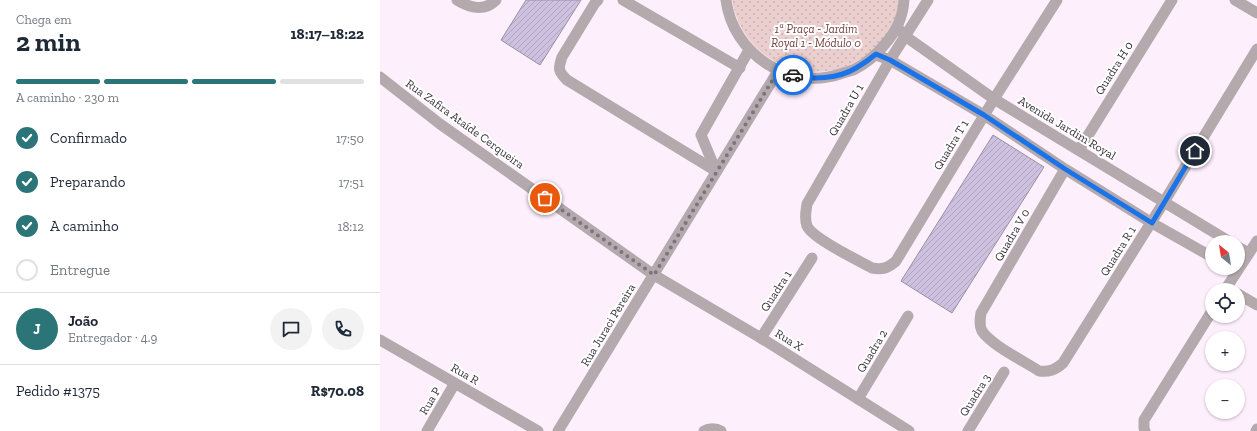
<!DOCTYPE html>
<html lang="pt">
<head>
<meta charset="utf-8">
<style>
  :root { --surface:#fff; --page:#f2f2f3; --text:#1f2937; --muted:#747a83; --line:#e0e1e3; --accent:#2b7578 }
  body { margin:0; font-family:"Zilla Slab",serif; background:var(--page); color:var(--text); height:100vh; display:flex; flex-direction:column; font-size:15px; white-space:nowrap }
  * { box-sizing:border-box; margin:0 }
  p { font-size:13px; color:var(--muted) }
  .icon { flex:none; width:22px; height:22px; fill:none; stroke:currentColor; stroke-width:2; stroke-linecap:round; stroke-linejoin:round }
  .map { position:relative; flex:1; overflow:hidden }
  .side { display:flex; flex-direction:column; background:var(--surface); width:380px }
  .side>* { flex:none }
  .needle { width:26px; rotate:330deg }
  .buttons { position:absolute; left:825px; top:235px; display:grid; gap:8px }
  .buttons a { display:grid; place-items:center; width:40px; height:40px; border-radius:50%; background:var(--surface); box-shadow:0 1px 3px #0004; font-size:20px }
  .pin { position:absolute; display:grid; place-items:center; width:34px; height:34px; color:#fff; margin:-17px; border:2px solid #fff; border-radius:50%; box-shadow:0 1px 4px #0007 }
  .courier { position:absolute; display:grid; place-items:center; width:40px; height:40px; margin:-20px; border:3px solid #1a73e8; border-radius:50%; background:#fff; color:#222; box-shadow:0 1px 5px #0007 }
  .headline em { font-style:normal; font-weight:800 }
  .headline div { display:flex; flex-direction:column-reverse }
  .headline { display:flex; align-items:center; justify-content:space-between; height:68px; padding:0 16px }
  h1 { font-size:26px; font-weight:800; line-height:30px }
  .bar { display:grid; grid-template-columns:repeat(4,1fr); gap:6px 4px; align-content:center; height:48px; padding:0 16px }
  .bar i { height:5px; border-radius:3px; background:var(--line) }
  .bar .current { background:var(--accent) }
  .bar p { grid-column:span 4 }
  .line { display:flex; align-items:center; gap:10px; padding:0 16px; border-top:1px solid var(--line) }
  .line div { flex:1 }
  .round { display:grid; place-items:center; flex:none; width:42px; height:42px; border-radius:21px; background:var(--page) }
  ol { padding:0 16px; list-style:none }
  li { display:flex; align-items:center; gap:12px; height:44px }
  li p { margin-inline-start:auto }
  li .icon { padding:4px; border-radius:50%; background:var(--accent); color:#fff; stroke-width:4 }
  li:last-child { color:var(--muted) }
  li i { width:22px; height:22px; border:2px solid var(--line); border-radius:50% }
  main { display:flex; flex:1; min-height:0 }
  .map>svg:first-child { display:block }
  .park { fill:url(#park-dots) }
  .building { fill:url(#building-hatch); stroke:#9790a3 }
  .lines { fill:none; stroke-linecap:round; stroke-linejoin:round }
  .minor { stroke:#b4aaad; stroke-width:11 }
  .tertiary { stroke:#b4aaad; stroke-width:11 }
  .done { stroke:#7d747c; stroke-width:4; stroke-dasharray:0 7.2 }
  .route { stroke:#1a73e8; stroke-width:5 }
  .labels { text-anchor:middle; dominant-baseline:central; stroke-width:4; stroke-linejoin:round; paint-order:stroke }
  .park-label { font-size:12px; font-style:italic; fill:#754140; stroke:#fff }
  .street-label { font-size:12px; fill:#383137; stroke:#fff }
</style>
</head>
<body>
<main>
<section class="side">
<div class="headline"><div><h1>2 min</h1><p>Chega em</p></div><em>18:17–18:22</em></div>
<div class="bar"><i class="current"></i><i class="current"></i><i class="current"></i><i></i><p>A caminho · 230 m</p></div>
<ol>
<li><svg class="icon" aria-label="check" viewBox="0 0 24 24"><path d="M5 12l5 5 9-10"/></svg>Confirmado<p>17:50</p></li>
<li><svg class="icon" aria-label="check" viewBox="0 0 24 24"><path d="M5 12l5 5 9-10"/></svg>Preparando<p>17:51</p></li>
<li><svg class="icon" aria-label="check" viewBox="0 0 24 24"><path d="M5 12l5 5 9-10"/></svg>A caminho<p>18:12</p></li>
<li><i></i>Entregue</li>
</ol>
<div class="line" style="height:72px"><b class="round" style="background:var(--accent);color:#fff">J</b><div><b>João</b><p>Entregador · 4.9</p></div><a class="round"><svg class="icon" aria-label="chat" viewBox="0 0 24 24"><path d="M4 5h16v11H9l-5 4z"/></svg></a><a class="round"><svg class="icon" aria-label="phone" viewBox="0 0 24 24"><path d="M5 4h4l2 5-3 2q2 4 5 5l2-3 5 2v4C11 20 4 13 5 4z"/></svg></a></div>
<div class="line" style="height:52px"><div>Pedido #1375</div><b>R$70.08</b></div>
</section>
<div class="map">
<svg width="877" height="431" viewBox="0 0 877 431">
  <defs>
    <pattern id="park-dots" width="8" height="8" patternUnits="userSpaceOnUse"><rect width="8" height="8" fill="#eacfce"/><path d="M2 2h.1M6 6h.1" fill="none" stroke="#c9b2b2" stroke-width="1.8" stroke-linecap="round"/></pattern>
    <pattern id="building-hatch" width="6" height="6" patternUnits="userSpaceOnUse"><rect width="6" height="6" fill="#cdc1df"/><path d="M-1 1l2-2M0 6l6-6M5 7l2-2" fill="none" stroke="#b1a6c0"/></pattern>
  </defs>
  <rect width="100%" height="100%" fill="#feeffd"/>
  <!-- park -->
  <path class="park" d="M352 0H520C517 12 514 24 507 34 462 98 365 77 352 0Z"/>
  <!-- building -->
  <path class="building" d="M146 0H201L160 65 121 40Z
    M613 135 664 167 572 313 521 281Z"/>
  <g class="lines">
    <!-- minor -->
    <path class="minor" d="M77 0C90 8 104 12 116 0
      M218 0 215 3 182 57C178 69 178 71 187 80L336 171
      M243 0 360 68
      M548 0 510 60 427 204C426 212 424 218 427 226 433 239 478 260 492 268 503 270 508 268 516 261L614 99 677 0
      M855 0 877 13
      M521 31 525 36 614 99 850 242
      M496 55 510 60 604 115 685 169 772 223 832 257
      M0 77 60 124 274 275
      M699 150 792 0
      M685 169 601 313C600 319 599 325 602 331 611 345 644 361 659 371 670 372 675 370 683 363L784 202 877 49
      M858 247 869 253
      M845 290 877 241
      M858 294 877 305
      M381 338 432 258
      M0 340 158 431
      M478 399 528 316
      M47 431 75 383
      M324 431C329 428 336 428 341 431
      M588 431 624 372
      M765 431 764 428V420L832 311
      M876 431 877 429"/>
    <!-- tertiary -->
    <path class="tertiary" d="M346 0C353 54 409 91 460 74 465 72 471 71 475 69 487 63 497 54 505 44 516 32 523 16 524 0
      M336 171 321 135 369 50
      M274 275 381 338 529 431
      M178 431 398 71"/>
  </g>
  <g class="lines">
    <!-- done -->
    <path class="done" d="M165 198 274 275 398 71 413 75"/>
    <!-- route -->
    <path class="route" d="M413 75C432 80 458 79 476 68 483 64 490 59 496 54L510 60 604 115 685 169 772 223 815 151"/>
  </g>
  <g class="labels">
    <!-- park labels -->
    <g class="park-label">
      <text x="436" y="29">1ª Praça - Jardim<tspan x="436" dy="14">Royal 1 - Módulo 0</tspan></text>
    </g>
    <!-- street labels -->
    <g class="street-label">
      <text transform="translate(734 68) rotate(-58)">Quadra H 0</text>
      <text transform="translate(466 110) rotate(-60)">Quadra U 1</text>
      <text transform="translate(85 124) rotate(36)">Rua Zafira Ataíde Cerqueira</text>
      <text transform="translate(687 128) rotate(31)">Avenida Jardim Royal</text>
      <text transform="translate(571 145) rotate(-59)">Quadra T 1</text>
      <text transform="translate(632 235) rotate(-60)">Quadra V 0</text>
      <text transform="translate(738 251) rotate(-58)">Quadra R 1</text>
      <text transform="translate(396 291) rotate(-57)">Quadra 1</text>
      <text transform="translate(228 325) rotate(-59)">Rua Juraci Pereira</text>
      <text transform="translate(409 340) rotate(32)">Rua X</text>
      <text transform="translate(492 351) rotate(-59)">Quadra 2</text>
      <text transform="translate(85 374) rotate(30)">Rua R</text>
      <text transform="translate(595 395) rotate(-58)">Quadra 3</text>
      <text transform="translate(50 401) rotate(-59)">Rua P</text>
    </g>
  </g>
</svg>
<div class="buttons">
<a><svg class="needle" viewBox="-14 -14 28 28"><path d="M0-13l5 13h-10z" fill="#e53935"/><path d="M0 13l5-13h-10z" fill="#747a83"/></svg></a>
<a><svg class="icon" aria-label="locate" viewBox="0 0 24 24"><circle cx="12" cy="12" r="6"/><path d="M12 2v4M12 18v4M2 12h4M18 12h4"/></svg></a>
<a>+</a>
<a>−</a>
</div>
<div class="pin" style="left:165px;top:198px;background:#ea580c"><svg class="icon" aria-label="bag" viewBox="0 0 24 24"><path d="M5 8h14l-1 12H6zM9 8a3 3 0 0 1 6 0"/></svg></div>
<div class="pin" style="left:815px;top:151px;background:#1f2937"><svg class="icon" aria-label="home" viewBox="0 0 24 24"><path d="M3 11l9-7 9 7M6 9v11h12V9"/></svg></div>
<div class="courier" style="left:413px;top:75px"><svg class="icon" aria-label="car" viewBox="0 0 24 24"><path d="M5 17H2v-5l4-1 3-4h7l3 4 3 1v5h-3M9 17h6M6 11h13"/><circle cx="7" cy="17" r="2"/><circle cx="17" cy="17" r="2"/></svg></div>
</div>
</main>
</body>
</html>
